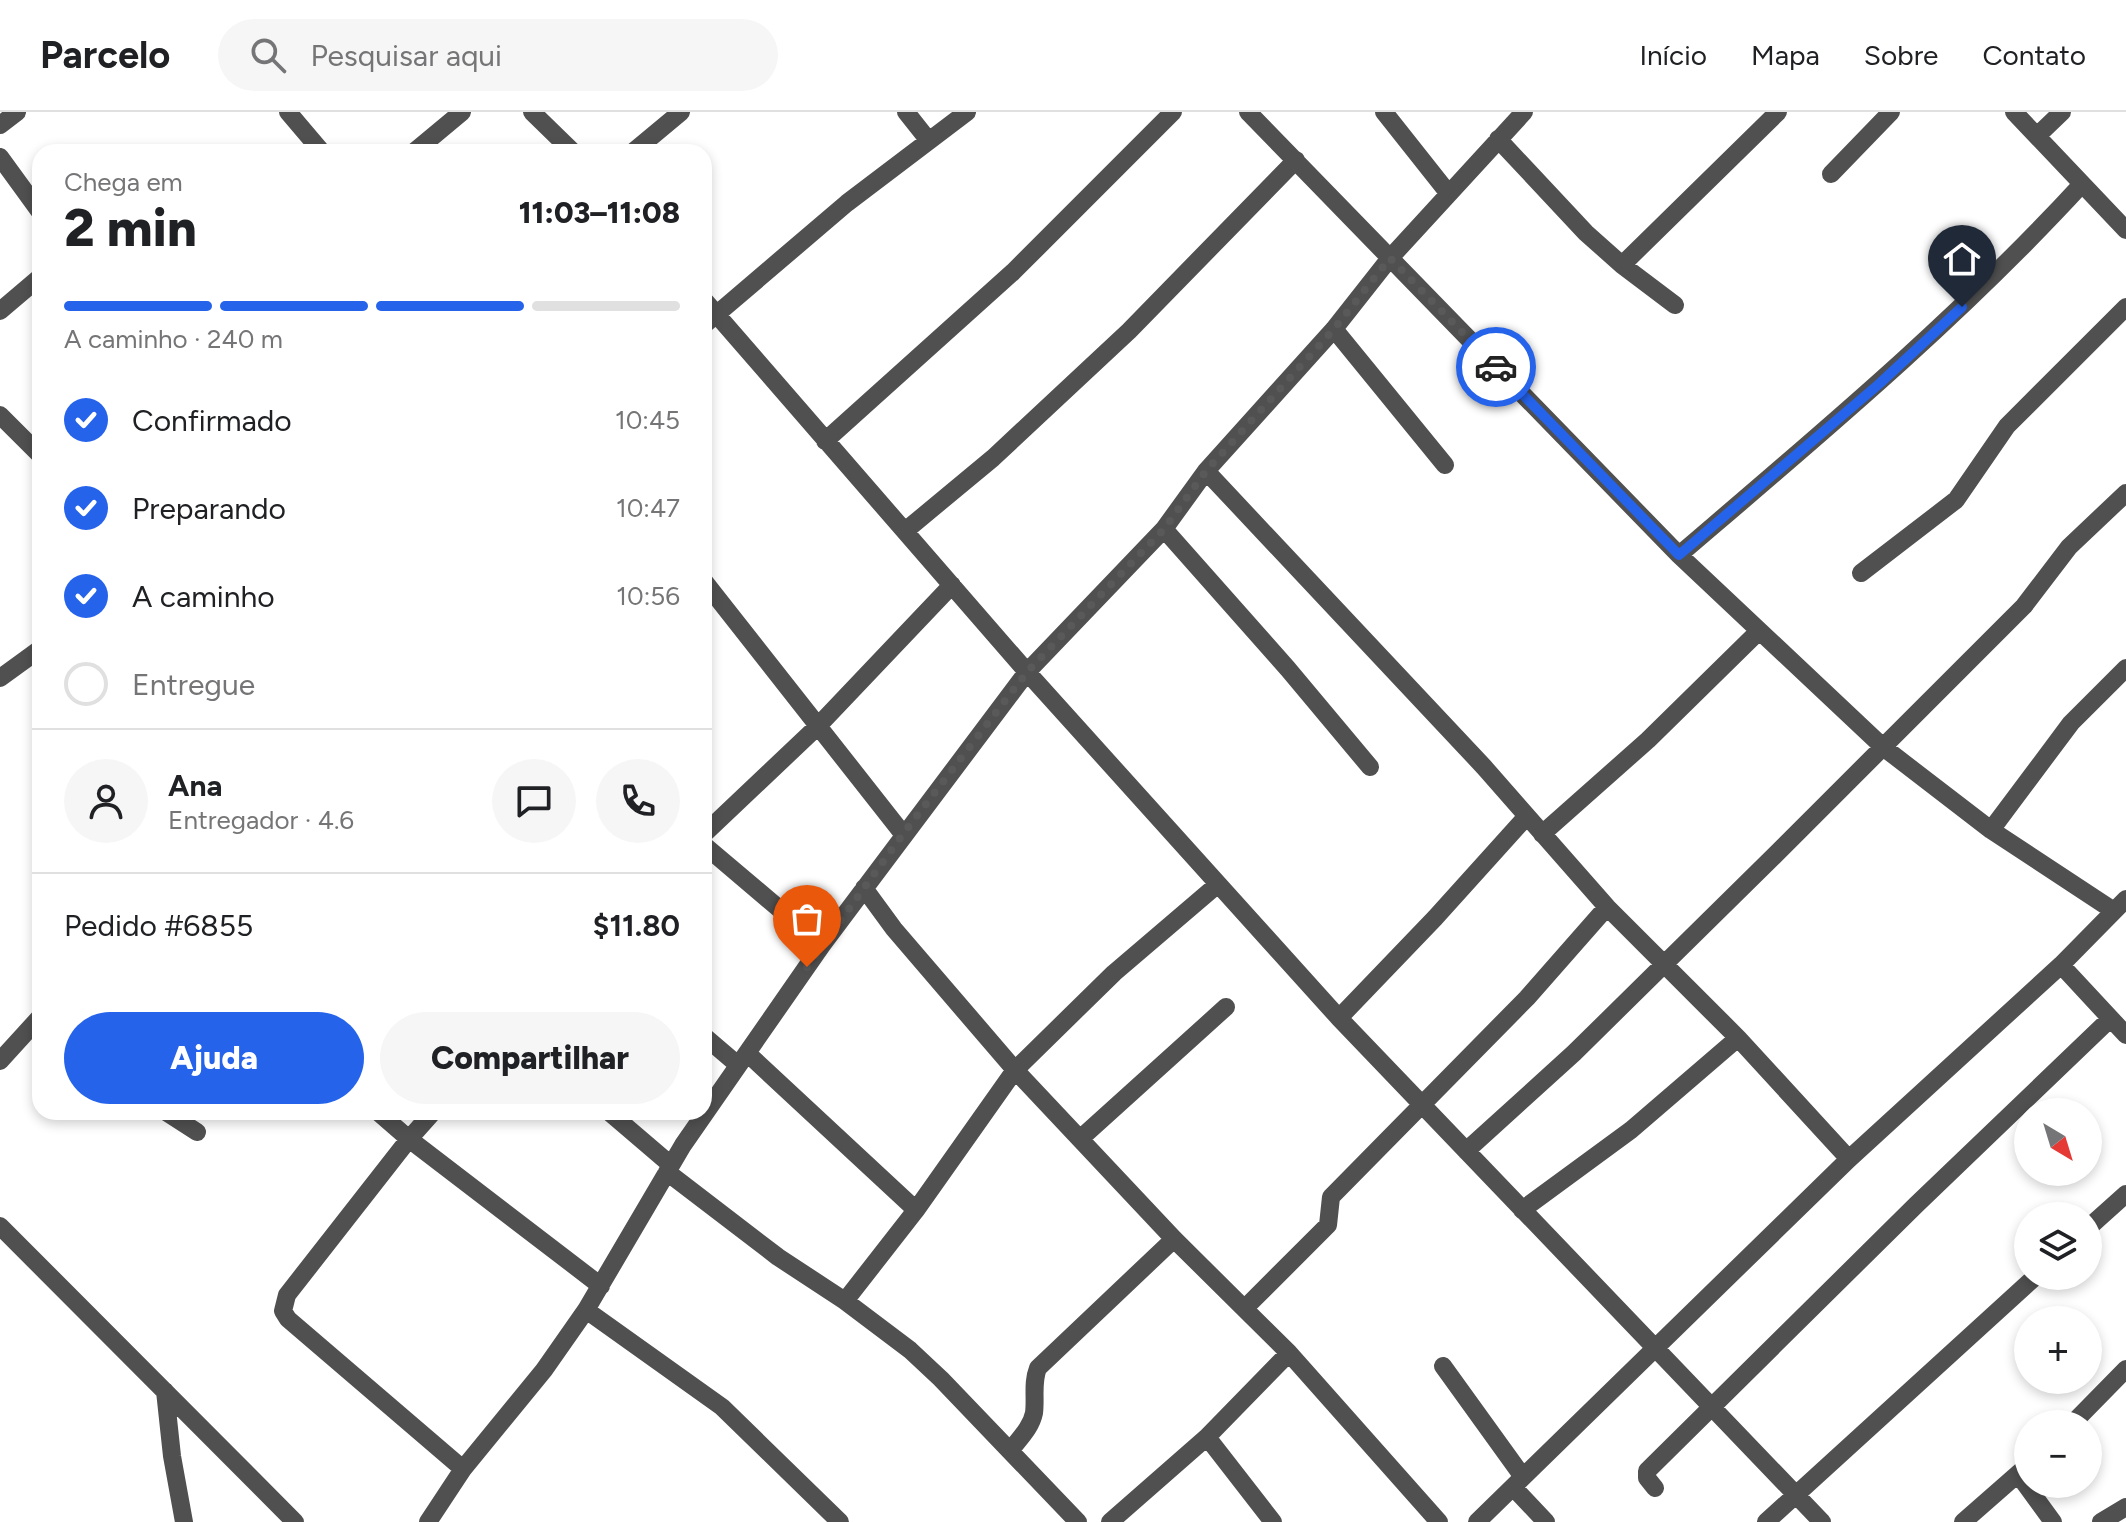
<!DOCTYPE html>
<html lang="pt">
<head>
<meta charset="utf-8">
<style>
  :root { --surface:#fff; --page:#f6f6f6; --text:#202124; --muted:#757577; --line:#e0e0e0; --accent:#2563eb }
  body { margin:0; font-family:Figtree,sans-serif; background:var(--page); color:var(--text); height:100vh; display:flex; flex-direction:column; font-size:30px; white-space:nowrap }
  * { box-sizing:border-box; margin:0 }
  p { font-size:26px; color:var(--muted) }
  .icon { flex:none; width:44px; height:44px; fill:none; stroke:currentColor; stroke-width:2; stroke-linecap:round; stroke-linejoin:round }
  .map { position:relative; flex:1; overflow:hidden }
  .drawer { position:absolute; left:32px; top:32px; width:680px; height:976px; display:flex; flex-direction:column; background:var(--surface); border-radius:24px; box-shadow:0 4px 12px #0003 }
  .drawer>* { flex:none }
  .needle { width:52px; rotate:142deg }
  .tools { position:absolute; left:2014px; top:986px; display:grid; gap:16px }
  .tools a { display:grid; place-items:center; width:88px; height:88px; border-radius:50%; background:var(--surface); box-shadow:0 4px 12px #0003; font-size:40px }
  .pin { position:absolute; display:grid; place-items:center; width:68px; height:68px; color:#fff; margin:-82px -34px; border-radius:50% 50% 50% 0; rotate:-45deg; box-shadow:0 0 8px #0007 }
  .pin .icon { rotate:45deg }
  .courier { position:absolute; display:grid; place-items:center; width:80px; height:80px; margin:-40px; border:6px solid #2563eb; border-radius:50%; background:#fff; color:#222; box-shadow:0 2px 10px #0007 }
  .overview em { font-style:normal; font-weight:800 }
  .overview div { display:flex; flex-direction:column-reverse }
  .overview { display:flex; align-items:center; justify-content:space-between; height:136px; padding:0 32px }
  h1 { font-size:52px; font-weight:800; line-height:60px }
  .bar { display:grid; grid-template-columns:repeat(4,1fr); gap:12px 8px; align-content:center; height:96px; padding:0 32px }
  .bar i { height:10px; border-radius:6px; background:var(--line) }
  .bar .current { background:var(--accent) }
  .bar p { grid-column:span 4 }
  .line { display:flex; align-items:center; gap:20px; padding:0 32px; border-top:2px solid var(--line) }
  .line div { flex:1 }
  .round { display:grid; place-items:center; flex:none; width:84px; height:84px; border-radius:42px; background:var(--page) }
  ol { padding:0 32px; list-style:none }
  li { display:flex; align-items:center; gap:24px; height:88px }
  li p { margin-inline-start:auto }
  li .icon { padding:8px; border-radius:50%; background:var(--accent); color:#fff; stroke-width:4 }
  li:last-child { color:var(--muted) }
  li i { width:44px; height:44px; border:4px solid var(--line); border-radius:50% }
  .cta { display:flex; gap:16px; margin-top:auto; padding:16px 32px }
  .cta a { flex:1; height:92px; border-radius:48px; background:var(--accent); color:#fff; font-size:32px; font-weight:800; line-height:92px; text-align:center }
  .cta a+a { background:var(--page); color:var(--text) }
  header { display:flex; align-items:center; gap:48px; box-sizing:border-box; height:112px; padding:0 40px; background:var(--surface); border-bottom:2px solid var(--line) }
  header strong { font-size:38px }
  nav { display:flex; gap:44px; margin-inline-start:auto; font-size:28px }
  .search { width:560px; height:72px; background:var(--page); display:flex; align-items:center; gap:20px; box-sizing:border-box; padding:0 28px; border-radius:44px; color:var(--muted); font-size:30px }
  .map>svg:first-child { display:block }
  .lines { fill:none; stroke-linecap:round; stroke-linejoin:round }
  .minor { stroke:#505050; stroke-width:18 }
  .done { stroke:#595959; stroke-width:8; stroke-dasharray:0 14.4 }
  .route { stroke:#2563eb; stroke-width:10 }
</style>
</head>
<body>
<header>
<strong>Parcelo</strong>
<div class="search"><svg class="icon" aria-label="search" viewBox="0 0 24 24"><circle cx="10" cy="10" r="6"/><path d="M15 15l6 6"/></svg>Pesquisar aqui</div>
<nav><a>Início</a><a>Mapa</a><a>Sobre</a><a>Contato</a></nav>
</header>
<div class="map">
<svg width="2126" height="1410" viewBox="0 0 2126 1410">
  <rect width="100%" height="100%" fill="#fff"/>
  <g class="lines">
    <!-- minor -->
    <path class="minor" d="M288 0 322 40
      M532 0 573 40
      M906 0 929 29
      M1248 0 1679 443 1883 635 1991 718 2114 799
      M1384 0 1449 82
      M2014 0 2126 118
      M0 13 17 0
      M2037 24 2062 0
      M1498 27 1586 121 1622 153 1675 193
      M414 40 462 0
      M633 40 681 0
      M0 45 40 100
      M1831 62 1891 0
      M1622 153 1778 0
      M704 188 1027 560 1339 906 1822 1410
      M0 199 40 165
      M704 213 847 91 967 0
      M1334 217 1445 353
      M0 303 40 343
      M825 329 1013 160 1173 0
      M1206 359 1484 655 1607 795 1738 926 1849 1047
      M1164 417 1288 557 1370 655
      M905 419 993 346 1129 219 1296 48
      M1679 443C1818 324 1958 207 2082 72
      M1861 461 1956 388 2007 314 2126 195
      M704 469 903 722
      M0 566 40 537
      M1991 718 2071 611 2126 556
      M704 722 818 614 952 473
      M1542 722 1648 628 1759 519
      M704 733 822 833
      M864 776 894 817 1015 958 1174 1127 1289 1241 1439 1410
      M2061 853 2126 923
      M1339 906 1435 806 1527 704
      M704 924 738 953
      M747 941 916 1098
      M0 949 40 905
      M166 1000 197 1020
      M378 1000 409 1027 601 1174
      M433 1000 409 1027 287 1183 283 1199 288 1207 463 1357
      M609 1000 671 1053
      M1081 1026 1226 895
      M1466 1039 1574 941 1774 744 2024 494 2069 435 2126 381
      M667 1060 778 1145 845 1189 910 1238 941 1267 1078 1410
      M1522 1098 1631 1018 1738 926
      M0 1114 295 1410
      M2088 1116 2126 1082
      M845 1189 916 1098 1015 958 1114 861 1217 773
      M1245 1196 1328 1113 1331 1085 1527 886 1607 795
      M586 1198 722 1295 840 1410
      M1443 1254 1523 1365
      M165 1279 172 1344 184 1410
      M2072 1312 2126 1257
      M1207 1325 1273 1410
      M1010 1339C1019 1327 1031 1316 1034 1301 1036 1286 1032 1271 1038 1256L1174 1127
      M2018 1362 2053 1410
      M1513 1375 1546 1410
      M1655 1376 1647 1366V1359L1916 1093 2110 907
      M428 1410 463 1357 544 1258 586 1198 683 1033 822 833 1027 560 1164 417 1206 359 1334 217 1390 146 1524 0
      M1110 1410 1207 1325 1289 1241
      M1477 1410 1849 1047 2061 853 2126 787
      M1766 1410 2036 1164
      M1963 1410 2028 1353
      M2101 1410 2126 1395"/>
  </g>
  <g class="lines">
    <!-- done -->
    <path class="done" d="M807 855 903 722 1027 560 1164 417 1206 359 1334 217 1390 146 1496 255"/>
    <!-- route -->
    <path class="route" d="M1496 255 1679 443 1879 272 1962 195"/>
  </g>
</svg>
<div class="tools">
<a><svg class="needle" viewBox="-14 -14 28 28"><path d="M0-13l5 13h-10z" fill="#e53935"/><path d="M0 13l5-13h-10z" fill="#757577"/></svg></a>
<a><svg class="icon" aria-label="layers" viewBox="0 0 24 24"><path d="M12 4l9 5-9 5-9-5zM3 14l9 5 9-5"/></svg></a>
<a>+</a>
<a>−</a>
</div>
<div class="pin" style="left:807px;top:855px;background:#ea580c"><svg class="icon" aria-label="bag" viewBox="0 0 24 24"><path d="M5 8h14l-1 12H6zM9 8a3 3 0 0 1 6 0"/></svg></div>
<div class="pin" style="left:1962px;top:195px;background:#1f2937"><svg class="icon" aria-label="home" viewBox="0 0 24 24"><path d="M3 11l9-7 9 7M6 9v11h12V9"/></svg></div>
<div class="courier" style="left:1496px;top:255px"><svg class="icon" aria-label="car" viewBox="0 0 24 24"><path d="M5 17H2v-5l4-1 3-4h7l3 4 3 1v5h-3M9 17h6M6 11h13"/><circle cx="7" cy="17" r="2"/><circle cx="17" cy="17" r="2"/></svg></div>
<section class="drawer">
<div class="overview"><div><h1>2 min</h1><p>Chega em</p></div><em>11:03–11:08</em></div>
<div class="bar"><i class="current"></i><i class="current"></i><i class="current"></i><i></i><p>A caminho · 240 m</p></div>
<ol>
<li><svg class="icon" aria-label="check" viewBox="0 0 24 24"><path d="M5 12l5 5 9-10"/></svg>Confirmado<p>10:45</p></li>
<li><svg class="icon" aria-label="check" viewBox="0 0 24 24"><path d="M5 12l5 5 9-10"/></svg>Preparando<p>10:47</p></li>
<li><svg class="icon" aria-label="check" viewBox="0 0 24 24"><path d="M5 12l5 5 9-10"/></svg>A caminho<p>10:56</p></li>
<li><i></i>Entregue</li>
</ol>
<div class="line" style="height:144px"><a class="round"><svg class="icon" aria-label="person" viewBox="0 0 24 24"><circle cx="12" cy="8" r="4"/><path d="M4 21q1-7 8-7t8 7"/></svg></a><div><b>Ana</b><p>Entregador · 4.6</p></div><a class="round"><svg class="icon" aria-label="chat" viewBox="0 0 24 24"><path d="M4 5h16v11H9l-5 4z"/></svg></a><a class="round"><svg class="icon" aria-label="phone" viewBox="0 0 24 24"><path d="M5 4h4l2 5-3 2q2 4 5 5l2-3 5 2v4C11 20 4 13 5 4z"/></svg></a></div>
<div class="line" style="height:104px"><div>Pedido #6855</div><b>$11.80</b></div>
<div class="cta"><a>Ajuda</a><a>Compartilhar</a></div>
</section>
</div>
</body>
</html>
